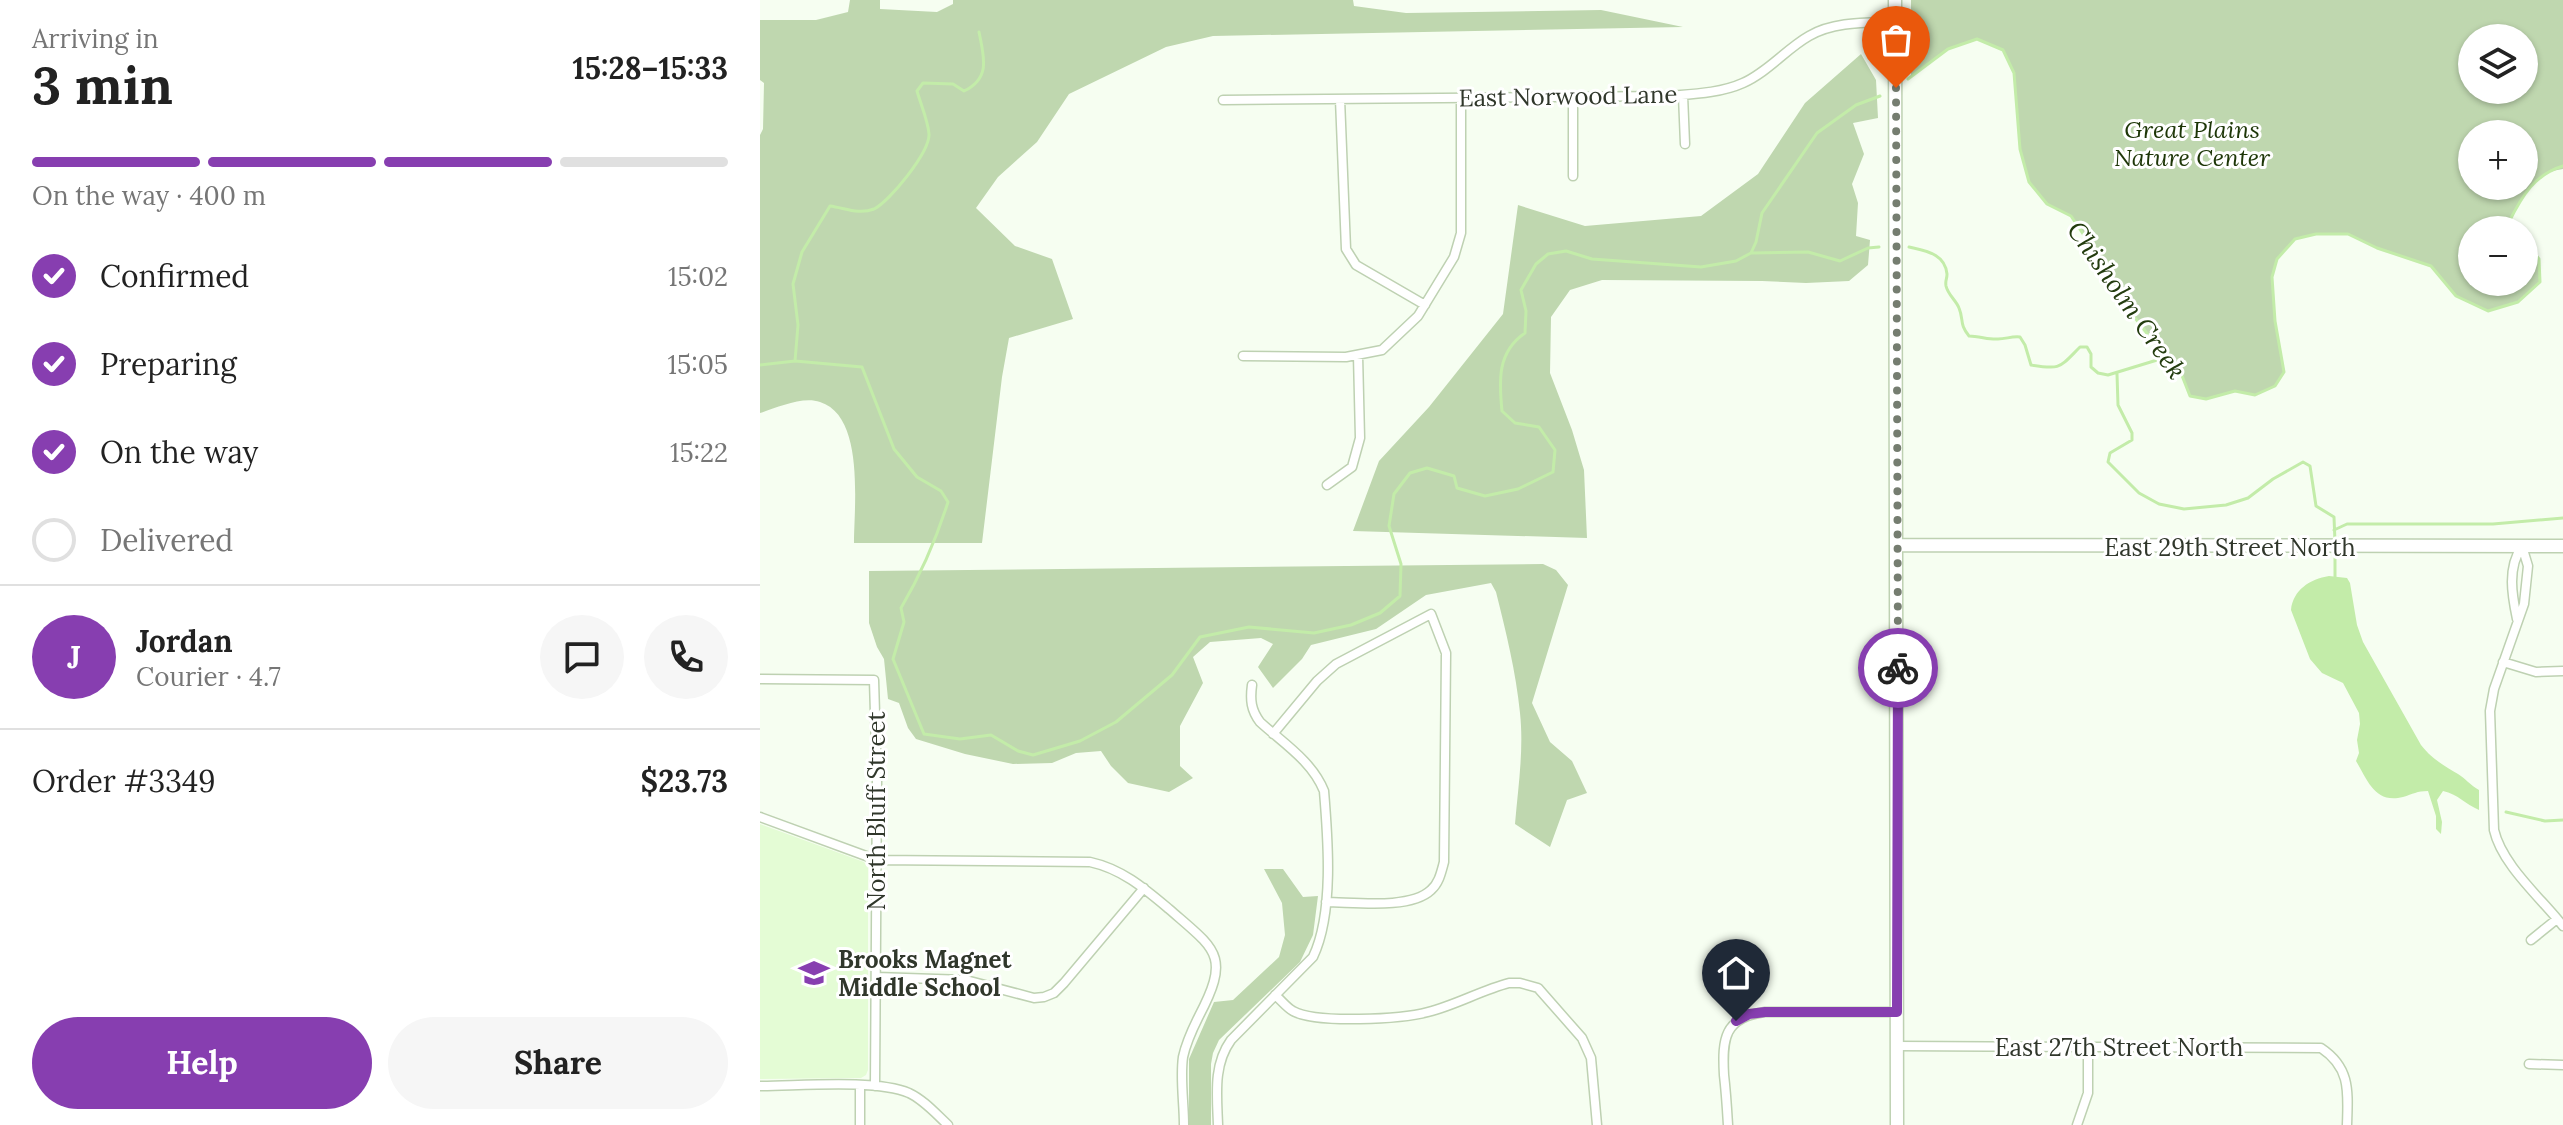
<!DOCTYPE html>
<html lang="en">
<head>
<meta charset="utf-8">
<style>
  :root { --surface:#fff; --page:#f6f6f6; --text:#222; --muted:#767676; --line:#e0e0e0; --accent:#873eb0 }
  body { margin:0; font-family:Lora,serif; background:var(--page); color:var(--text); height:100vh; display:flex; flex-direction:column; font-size:30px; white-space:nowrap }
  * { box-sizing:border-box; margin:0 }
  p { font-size:26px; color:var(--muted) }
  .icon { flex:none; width:44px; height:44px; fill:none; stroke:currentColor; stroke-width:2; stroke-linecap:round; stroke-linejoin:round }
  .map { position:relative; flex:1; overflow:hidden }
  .side { display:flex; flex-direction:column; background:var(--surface); width:760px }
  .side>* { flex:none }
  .buttons { position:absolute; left:1698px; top:24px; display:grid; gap:16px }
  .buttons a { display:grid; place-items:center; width:80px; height:80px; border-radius:50%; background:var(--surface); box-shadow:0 2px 6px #0004; font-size:40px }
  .pin { position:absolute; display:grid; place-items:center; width:68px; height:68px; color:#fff; margin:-82px -34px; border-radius:50% 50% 50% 0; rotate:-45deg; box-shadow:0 0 8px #0007 }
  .pin .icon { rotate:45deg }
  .courier { position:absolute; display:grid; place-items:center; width:80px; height:80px; margin:-40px; border:6px solid #873eb0; border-radius:50%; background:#fff; color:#222; box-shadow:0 2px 10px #0007 }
  .headline em { font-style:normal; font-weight:700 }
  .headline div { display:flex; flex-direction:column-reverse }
  .headline { display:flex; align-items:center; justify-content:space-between; height:136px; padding:0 32px }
  h1 { font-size:52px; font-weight:700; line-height:60px }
  .bar { display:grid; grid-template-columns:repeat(4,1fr); gap:12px 8px; align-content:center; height:96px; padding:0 32px }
  .bar i { height:10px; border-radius:6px; background:var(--line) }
  .bar .selected { background:var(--accent) }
  .bar p { grid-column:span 4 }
  .line { display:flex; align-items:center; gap:20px; padding:0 32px; border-top:2px solid var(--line) }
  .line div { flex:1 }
  .round { display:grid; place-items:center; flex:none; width:84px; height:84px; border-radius:42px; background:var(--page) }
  ol { padding:0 32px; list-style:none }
  li { display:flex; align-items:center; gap:24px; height:88px }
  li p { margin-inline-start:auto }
  li .icon { padding:8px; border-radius:50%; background:var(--accent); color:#fff; stroke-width:4 }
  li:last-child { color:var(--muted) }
  li i { width:44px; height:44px; border:4px solid var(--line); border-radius:50% }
  .primary-button { display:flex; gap:16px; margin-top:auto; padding:16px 32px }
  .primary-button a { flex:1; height:92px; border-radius:48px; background:var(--accent); color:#fff; font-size:32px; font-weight:700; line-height:92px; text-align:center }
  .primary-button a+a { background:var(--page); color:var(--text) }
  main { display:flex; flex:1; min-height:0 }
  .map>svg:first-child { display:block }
  .built { fill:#e4fcd5 }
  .green { fill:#bfd7af; fill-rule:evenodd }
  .water { fill:#c3eca9 }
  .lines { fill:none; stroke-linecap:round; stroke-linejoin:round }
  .stream { stroke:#c3eca9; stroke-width:3 }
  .minor-casing { stroke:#bed1b2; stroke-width:11 }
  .secondary-casing { stroke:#bed1b2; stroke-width:15 }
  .minor { stroke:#fff; stroke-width:8 }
  .secondary { stroke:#fff; stroke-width:12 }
  .done { stroke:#757d70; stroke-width:8; stroke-dasharray:0 14.4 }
  .route { stroke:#873eb0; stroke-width:10 }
  .labels { text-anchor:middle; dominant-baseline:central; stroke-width:6; stroke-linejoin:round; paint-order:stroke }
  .street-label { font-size:24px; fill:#30372b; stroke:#fff }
  .park-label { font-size:24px; font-style:italic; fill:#1d3607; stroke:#fff }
  .poi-label { font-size:24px; font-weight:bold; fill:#30372b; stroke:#fff; text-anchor:start }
  .water-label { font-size:26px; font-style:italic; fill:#233c0e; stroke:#fff }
</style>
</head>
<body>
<main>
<section class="side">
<div class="headline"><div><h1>3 min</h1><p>Arriving in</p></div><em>15:28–15:33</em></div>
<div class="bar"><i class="selected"></i><i class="selected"></i><i class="selected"></i><i></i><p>On the way · 400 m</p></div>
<ol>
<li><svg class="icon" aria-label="check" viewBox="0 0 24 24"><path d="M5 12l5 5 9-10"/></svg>Confirmed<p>15:02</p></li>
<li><svg class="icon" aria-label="check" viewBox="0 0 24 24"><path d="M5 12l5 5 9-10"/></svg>Preparing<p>15:05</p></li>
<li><svg class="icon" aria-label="check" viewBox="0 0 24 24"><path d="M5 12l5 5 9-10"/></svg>On the way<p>15:22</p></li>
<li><i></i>Delivered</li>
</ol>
<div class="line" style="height:144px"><b class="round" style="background:var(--accent);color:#fff">J</b><div><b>Jordan</b><p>Courier · 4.7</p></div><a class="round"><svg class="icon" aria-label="chat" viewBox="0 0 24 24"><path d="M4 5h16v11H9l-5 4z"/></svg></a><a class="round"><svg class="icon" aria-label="phone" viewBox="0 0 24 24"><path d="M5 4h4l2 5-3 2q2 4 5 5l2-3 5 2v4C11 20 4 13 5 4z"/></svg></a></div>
<div class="line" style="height:104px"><div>Order #3349</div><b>$23.73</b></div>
<div class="primary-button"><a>Help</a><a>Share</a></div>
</section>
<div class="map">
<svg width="1803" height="1125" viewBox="0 0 1803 1125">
  <rect width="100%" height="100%" fill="#f6fef1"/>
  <!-- built -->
  <path class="built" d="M0 824 104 862 108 868V1070L106 1075 101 1078 0 1079Z"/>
  <!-- green -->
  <path class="green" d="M90 0H120V9L177 12 193 4V0H593L594 6 646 13 841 10 923 27 453 36 406 47 309 94 277 142 238 177 216 208 255 246 292 259 313 319 249 338 242 377 222 543H94C94 506 105 416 60 402 42 396 17 408 0 413V135L3 129 4 83 0 80V20H56L88 12Z
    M1151 0H1803V169C1772 173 1762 196 1749 222L1756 230H1712V282H1764V240L1779 259 1780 282 1758 302 1728 311 1696 296 1671 266 1617 248 1588 234H1556L1535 239 1517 259 1512 277 1515 321 1524 372 1515 386 1495 395 1475 391 1446 399 1430 396 1419 368 1389 336 1369 310 1348 271 1311 216 1287 204 1269 182 1260 149 1254 73 1243 50 1217 39 1188 49 1151 77ZM1764 38V90H1712V38ZM1764 134V186H1712V134Z
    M1101 54 1116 80 1118 118 1093 123 1104 154 1092 184 1098 203 1096 236 1110 240 1108 265 1089 281 1046 283 1002 281 842 280 810 290 791 317 790 373 812 430 824 470 827 538 593 531 619 461 669 407 743 314 758 205 825 226 941 216 998 174 1045 103Z
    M783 564 796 570 808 585 772 703 790 742 812 761 827 793 807 800 790 847 755 824C758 788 764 750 760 713 756 672 746 632 736 592L731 583 666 595 616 629 551 645 542 659 513 688 498 667 513 644 501 638 450 642 433 657 443 683 420 726V766L433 778 409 792 368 783 351 766 341 751 316 753 292 763 253 764 205 754 156 739 148 728 139 703 128 699 124 659 117 647 109 623V571Z
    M504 869H523L543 897 558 896 553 935 540 962 459 1040 453 1053 451 1064V1125H429V1059L454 1002 473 1000 519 957 525 935 522 903Z"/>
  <!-- water -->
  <path class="water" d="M1569 576 1587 578 1590 583 1597 625 1603 642 1661 745C1672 759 1683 765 1698 774 1705 778 1710 785 1719 790V810C1705 804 1698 794 1683 791L1677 800 1682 822 1681 834 1676 829V816L1668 791C1657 791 1653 794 1643 797 1615 804 1608 781 1596 761L1599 753 1597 740 1600 724 1599 713 1583 683 1562 673 1550 659 1531 610C1533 590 1550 579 1569 576Z"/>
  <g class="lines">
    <!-- stream -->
    <path class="stream" d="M1148 79 1188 49 1217 39 1243 50 1254 73 1260 149 1269 182 1287 204 1311 216 1348 271 1369 310 1389 336 1419 368 1430 396 1446 399 1475 391 1495 395 1515 386 1524 372 1515 321 1512 277 1517 259 1535 239 1556 234H1588L1617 248 1671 266 1696 296 1728 311 1758 302 1780 282 1779 259 1764 240
      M1756 230 1749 222C1762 196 1774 175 1803 166
      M1149 247C1165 251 1185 253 1187 274 1187 280 1185 280 1186 286 1188 295 1196 300 1199 308 1204 320 1199 324 1209 336 1219 336 1230 340 1238 339 1246 339 1252 336 1260 337L1265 345 1271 365C1301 370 1299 368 1320 347H1327L1331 354V367L1338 373 1348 375 1407 357
      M992 253 1048 252 1080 261 1108 248 1119 247
      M35 361 38 325 33 284 42 252 70 206C85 208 99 215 114 209 129 202 170 152 169 134 168 121 161 105 157 91L163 83 193 84 204 91C231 78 224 57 219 32
      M0 365 35 361 102 367 134 449 157 477 181 491 188 502C176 540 161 574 141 608L144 622 133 659 164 734 200 739 231 735 258 751 273 755 320 741 356 722 412 675 440 637 489 627 554 633 591 625 620 613 640 596 641 564 629 526 634 494 650 473 667 468 694 476 697 488 725 496 758 489 793 472 795 450 779 427 755 423 742 411C739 381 737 352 765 333L766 311 761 290 776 264 788 254 806 251 832 259 941 267 976 261 991 253 996 242 1002 213 1057 133 1096 105 1120 96
      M1357 374 1358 405 1372 433V440L1350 453 1348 462 1379 493 1399 504 1424 509 1466 505 1488 498 1513 479 1543 462 1550 466 1556 506 1574 517 1575 542
      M1574 530 1587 524H1733L1803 518
      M1575 549V578
      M1746 812 1785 821 1803 820"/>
    <!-- minor casing -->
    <g class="minor-casing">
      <path id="minor" d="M923 95 925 144
        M580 99 586 249 596 265 665 305
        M463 100 909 96C933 94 961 93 983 83 1008 72 1026 49 1049 36 1075 21 1107 23 1135 22
        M813 176V97
        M483 356 586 357 622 350 658 316 694 257 701 233V97
        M567 485 592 467 600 438 598 355
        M1762 546 1768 566 1764 604 1734 689 1730 711 1734 830C1742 865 1781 898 1803 926
        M1757 619C1752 595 1747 568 1762 546
        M1743 662 1776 672 1803 671
        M0 679 114 680 117 780 115 1086
        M513 734 557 681 576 664 671 614 686 653 684 862C681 873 679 883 671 890 650 910 593 902 566 902
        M0 817 117 860 330 862C362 869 384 888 409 909 456 950 471 955 439 1016 433 1028 426 1043 423 1057 420 1078 424 1103 424 1125
        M1771 940 1797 919
        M116 977 206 980 274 998 284 997 294 993 304 983 384 888
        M515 995C521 1000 527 1008 533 1011 556 1024 642 1019 668 1012 696 1005 722 990 749 983H760L778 988 822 1038 831 1058 837 1125
        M1137 1046 1561 1048C1591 1068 1588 1092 1587 1125
        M1769 1064 1803 1065
        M0 1086C39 1086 116 1079 149 1093 164 1100 176 1114 188 1125
        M100 1086V1125
        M458 1125C457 1095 453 1065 471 1040L553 957C574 913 568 839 564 791 552 761 523 743 500 722 491 710 490 700 492 685
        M968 1125C967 1108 966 1092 964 1075 962 1039 964 1017 1005 1012H1137
        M1317 1125 1328 1093V1047"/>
    </g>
    <!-- secondary casing -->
    <g class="secondary-casing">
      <path id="secondary" d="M1135 0 1137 1125
        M1138 545 1803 546"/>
    </g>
    <!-- minor -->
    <use href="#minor" class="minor"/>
    <!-- secondary -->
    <use href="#secondary" class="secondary"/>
  </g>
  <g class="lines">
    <!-- done -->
    <path class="done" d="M1136 88 1138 668"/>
    <!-- route -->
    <path class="route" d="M976 1021 989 1014 1005 1012H1137L1138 668"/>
  </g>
  <!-- icons -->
  <defs>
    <g id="school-bare" transform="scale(2.4)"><path d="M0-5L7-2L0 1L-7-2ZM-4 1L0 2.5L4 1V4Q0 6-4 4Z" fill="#873eb0" stroke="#fff" stroke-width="2.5" paint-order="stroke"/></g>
  </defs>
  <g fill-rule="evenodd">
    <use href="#school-bare" x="54" y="973"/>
  </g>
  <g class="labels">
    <!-- street labels -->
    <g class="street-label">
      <text transform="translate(808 96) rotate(-1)">East Norwood Lane</text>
      <text x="1470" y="547">East 29th Street North</text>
      <text transform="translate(116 811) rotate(-90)">North Bluff Street</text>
      <text x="1359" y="1047">East 27th Street North</text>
    </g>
    <!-- park labels -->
    <g class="park-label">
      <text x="1432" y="129">Great Plains<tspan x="1432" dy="28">Nature Center</tspan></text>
    </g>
    <!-- poi labels -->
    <g class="poi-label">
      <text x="78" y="959">Brooks Magnet<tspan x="78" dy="28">Middle School</tspan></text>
    </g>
    <!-- water labels -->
    <g class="water-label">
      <text transform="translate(1367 300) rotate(55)">Chisholm Creek</text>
    </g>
  </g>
</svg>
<div class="buttons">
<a><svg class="icon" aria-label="layers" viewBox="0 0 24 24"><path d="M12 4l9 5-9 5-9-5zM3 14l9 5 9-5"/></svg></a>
<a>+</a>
<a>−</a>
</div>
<div class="pin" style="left:1136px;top:88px;background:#ea580c"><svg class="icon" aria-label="bag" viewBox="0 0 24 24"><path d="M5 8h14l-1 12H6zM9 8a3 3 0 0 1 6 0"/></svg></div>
<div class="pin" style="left:976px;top:1021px;background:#1f2937"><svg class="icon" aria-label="home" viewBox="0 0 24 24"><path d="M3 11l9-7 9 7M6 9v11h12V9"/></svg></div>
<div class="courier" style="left:1138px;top:668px"><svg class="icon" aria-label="bike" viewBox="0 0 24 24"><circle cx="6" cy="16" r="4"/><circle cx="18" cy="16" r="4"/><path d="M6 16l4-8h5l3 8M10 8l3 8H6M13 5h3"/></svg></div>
</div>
</main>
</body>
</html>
